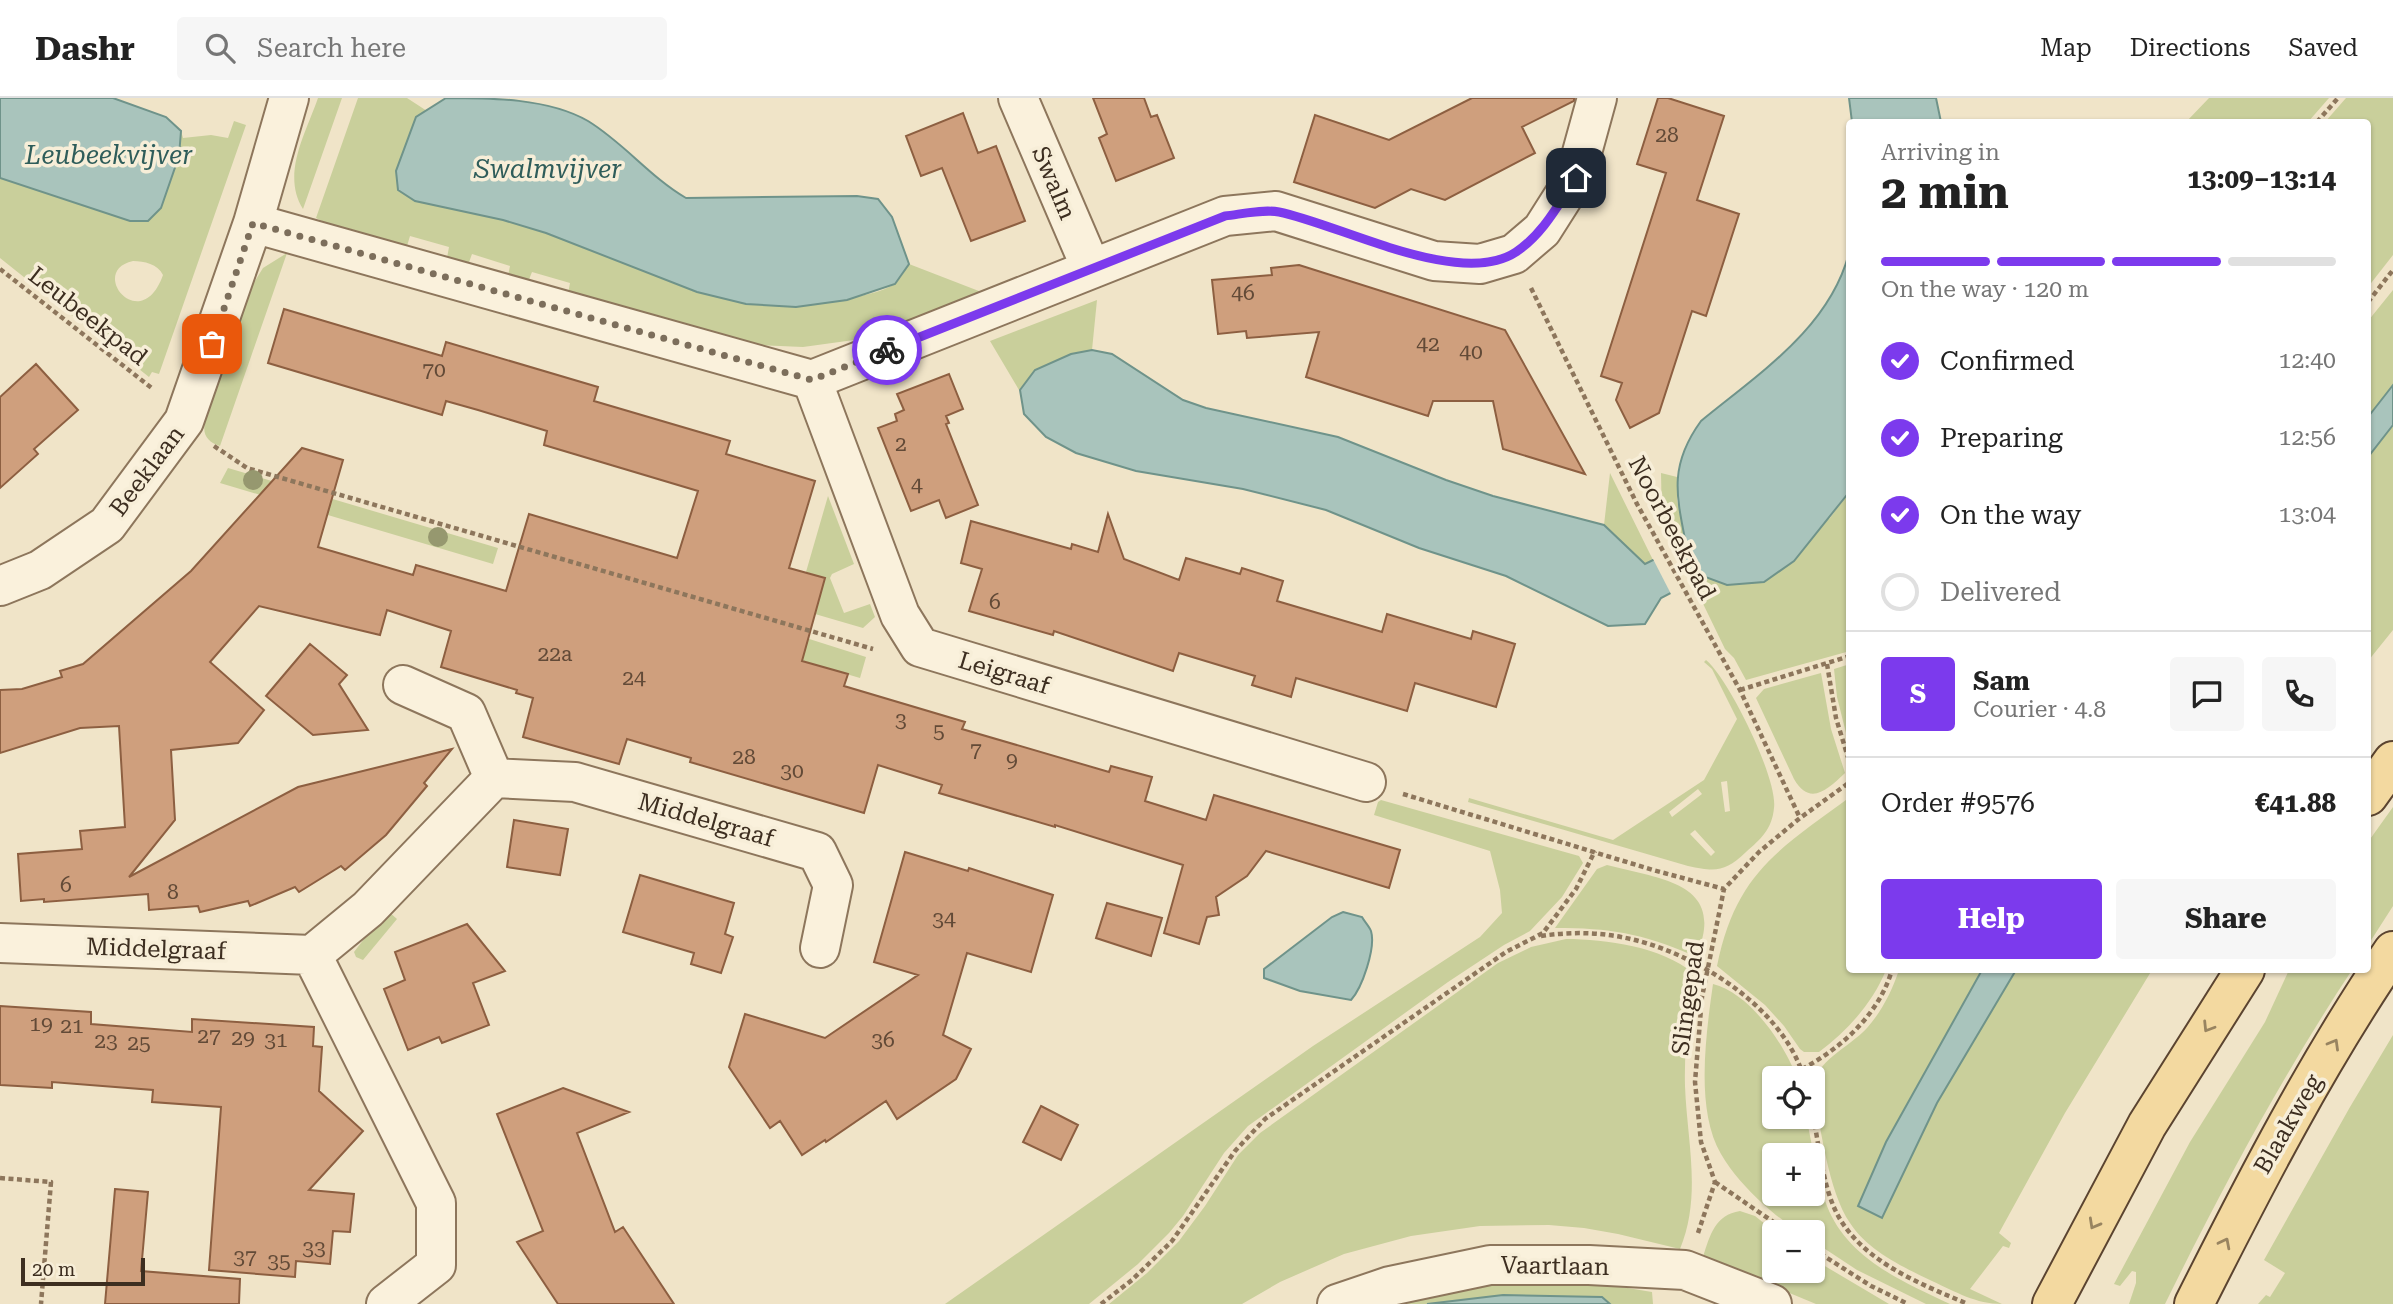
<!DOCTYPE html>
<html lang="en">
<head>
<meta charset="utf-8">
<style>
  :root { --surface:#fff; --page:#f6f6f6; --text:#222; --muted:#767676; --line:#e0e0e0; --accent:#7c3aed }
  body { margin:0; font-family:"Roboto Serif",serif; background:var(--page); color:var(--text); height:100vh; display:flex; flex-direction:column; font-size:26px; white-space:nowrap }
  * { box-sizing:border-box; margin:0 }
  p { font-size:23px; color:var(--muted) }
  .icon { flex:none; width:38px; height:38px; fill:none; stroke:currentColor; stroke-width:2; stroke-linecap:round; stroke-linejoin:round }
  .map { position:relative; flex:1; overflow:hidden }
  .panel { position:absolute; left:1846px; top:21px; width:525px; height:854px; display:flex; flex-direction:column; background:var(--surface); border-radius:7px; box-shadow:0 2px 5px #0004 }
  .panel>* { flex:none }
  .controls { position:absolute; left:1762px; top:968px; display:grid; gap:14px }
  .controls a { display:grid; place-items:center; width:63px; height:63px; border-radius:7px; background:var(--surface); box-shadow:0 2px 5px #0004; font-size:35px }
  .scale { position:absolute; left:21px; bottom:18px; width:124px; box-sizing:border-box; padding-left:7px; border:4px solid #3d2e20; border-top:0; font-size:19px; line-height:24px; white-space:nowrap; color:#3d2e20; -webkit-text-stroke:5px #f7eed8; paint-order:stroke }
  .pin { position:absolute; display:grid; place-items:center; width:60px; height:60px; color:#fff; margin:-30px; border-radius:14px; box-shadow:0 4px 10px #0006 }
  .courier { position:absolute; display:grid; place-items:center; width:70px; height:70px; margin:-35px; border:5px solid #7c3aed; border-radius:50%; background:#fff; color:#222; box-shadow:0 2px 9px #0007 }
  .summary em { font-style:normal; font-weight:700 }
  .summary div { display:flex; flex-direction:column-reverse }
  .summary { display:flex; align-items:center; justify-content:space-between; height:119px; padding:0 35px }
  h1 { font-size:46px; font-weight:700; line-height:52px }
  .bar { display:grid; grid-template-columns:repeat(4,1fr); gap:10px 7px; align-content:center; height:84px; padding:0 35px }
  .bar i { height:9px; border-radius:5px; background:var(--line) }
  .bar .current { background:var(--accent) }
  .bar p { grid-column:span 4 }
  .line { display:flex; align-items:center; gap:18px; padding:0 35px; border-top:2px solid var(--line) }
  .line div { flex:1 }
  .round { display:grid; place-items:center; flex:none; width:74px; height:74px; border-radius:7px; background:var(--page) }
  ol { padding:0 35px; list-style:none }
  li { display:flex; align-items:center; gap:21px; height:77px }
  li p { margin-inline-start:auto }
  li .icon { padding:7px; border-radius:50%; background:var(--accent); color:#fff; stroke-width:4 }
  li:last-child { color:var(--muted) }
  li i { width:38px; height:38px; border:4px solid var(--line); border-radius:50% }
  .cta { display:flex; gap:14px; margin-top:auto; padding:14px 35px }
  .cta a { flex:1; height:80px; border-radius:7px; background:var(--accent); color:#fff; font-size:28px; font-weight:700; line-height:80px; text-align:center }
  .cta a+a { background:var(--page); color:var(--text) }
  header { display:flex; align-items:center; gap:42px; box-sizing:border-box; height:98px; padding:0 35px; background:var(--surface); border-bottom:2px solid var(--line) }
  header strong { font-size:33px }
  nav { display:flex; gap:38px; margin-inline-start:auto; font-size:24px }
  .search { width:490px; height:63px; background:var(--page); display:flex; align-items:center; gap:18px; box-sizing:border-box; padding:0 24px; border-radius:7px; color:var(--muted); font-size:26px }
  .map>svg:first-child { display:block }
  .green { fill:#c9cf9b; fill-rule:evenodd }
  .water { fill:#a9c4bc; stroke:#6f938a; stroke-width:2 }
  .pier { fill:#f0e4c8 }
  .building { fill:#cf9f7d; stroke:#8d5f41; stroke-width:2 }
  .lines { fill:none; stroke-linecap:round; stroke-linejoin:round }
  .minor-casing { stroke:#8d765c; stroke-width:42 }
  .major-casing { stroke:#5b4430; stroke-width:42 }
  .path { stroke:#8d765c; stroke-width:4.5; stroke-dasharray:5 3.5; stroke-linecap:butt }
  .minor { stroke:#faf1dc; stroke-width:38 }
  .major { stroke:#f3d9a0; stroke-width:38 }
  .tree { fill:#96986f }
  .oneway { stroke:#988460 }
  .done { stroke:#7c6e5b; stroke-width:7; stroke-dasharray:0 12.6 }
  .route { stroke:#7c3aed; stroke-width:9 }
  .labels { text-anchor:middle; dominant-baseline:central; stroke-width:7; stroke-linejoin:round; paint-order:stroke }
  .number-label { font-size:21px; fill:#624a37 }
  .street-label { font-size:24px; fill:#3d2e20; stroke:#f7eed8 }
  .water-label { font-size:26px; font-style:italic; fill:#2f5d5a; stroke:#f7eed8 }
</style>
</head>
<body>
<header>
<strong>Dashr</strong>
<div class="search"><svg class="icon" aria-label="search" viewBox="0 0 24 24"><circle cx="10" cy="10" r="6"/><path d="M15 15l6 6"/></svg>Search here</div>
<nav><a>Map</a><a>Directions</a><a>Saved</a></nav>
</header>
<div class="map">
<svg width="2393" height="1206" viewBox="0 0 2393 1206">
  <rect width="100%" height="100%" fill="#f0e4c8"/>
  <!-- green -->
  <path class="green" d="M318 0H342L303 111C281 76 306 35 318 0Z
    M358 0H407L427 13 416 20 415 103 503 122 546 135 697 194C750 209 803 213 857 199 868 196 883 193 893 187 900 183 905 172 909 166L984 195 878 236 854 242 803 249 753 247 568 196 570 185 532 174 528 184 508 178 510 168 472 156 468 167 447 160 449 149 410 138 407 148 326 125 316 120Z
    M2209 0H2329L2308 24H2186Z
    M2346 0H2393V157L2368 189V24H2325Z
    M234 23 246 27 159 276 152 274 149 279 0 160V80L179 58 181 33 183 40 211 37 228 40ZM133 163C144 163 158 166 163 177 141 239 87 173 133 163Z
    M287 155 220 348C208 344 202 337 205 324L253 186 263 170Z
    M2393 192V287L2368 319V223Z
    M1097 202 1092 252 1071 256 1035 272 1019 292 990 243Z
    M2393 327V532L2368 563V359Z
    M228 370 498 450 493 466 220 385Z
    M1610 375 1653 462 1645 466 1604 427Z
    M1661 375 1677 379V402L1686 446 1675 451 1662 425Z
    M1850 393V553L1746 582 1734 560 1725 551 1692 483 1703 478 1727 487 1830 420Z
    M828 398 854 466 832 476 830 480 844 515 870 506 875 519 863 530 815 516 825 480 806 474Z
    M803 539 866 559 860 580 799 562Z
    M1706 562C1729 581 1778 681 1774 710 1772 731 1761 741 1746 754 1725 774 1716 774 1688 768L1468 704 1469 700 1613 742 1704 682 1737 621 1712 571 1704 564ZM1727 683 1730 713 1725 714 1721 684ZM1698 691 1702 696 1672 719 1669 714ZM1695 732 1715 754 1711 758 1690 736Z
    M1850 566V651L1837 599 1834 571Z
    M1821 575 1831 631 1845 675C1828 691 1810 709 1794 681L1756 600 1764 591Z
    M1850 699V872H1886C1872 906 1848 932 1819 954H1804L1800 951 1784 928 1765 907 1717 868C1736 775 1778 752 1850 699Z
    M1381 702 1579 758 1583 765 1562 799 1530 833 1504 847 1448 884 1248 1028 1224 1055 1183 1118 1169 1135 1138 1166 1089 1206H945L1313 948 1480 839 1502 815 1500 792 1490 753 1374 717 1378 704Z
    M2393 709V808L2368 847V744Z
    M1607 767C1659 781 1727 784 1697 856L1692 857C1641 835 1610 830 1555 830L1597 771Z
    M389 814 397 821 363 862 356 859 354 854 384 815Z
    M1566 841C1606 841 1662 849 1693 875 1689 912 1684 950 1685 988 1687 1043 1702 1098 1680 1151L1618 1136 1584 1130 1549 1127 1480 1128 1411 1138 1344 1156 1280 1184 1242 1206H1109L1147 1175 1179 1143 1205 1108 1238 1057 1260 1035 1498 865 1531 849Z
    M1899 872H1982L1886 1044 1858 1108 1882 1120 1937 1005 2016 872H2152L2065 1015 1999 1135 2011 1145 2009 1150 2003 1148 1970 1191 2002 1206C1976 1206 1956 1194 1932 1183 1903 1169 1868 1153 1850 1125 1828 1093 1821 1030 1813 991 1813 964 1850 949 1867 930 1882 913 1892 893 1899 872Z
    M2289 872H2352C2282 978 2221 1092 2165 1206H2129L2136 1185V1174L2132 1173 2120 1188 2114 1186 2190 1044 2265 924Z
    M1713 886C1750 895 1785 947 1797 980H1774V1018L1806 1019C1813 1048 1816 1080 1827 1108 1847 1160 1903 1184 1950 1206H1926L1857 1172 1813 1143V1134C1794 1134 1777 1118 1763 1106 1747 1091 1732 1075 1721 1056 1695 1012 1706 936 1713 886ZM1774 1057H1813V1096H1774Z
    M2393 937V1206H2258L2266 1197 2270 1199 2285 1175 2264 1162 2350 1009Z
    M1740 1113 1755 1118 1775 1134 1774 1172H1813V1161L1889 1206H1816L1703 1159C1710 1137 1715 1117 1740 1113Z
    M1493 1184 1603 1186 1652 1194 1653 1206H1610L1602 1199 1503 1197 1427 1206H1367Z"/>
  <!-- water -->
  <path class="water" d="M0 0H113L166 19 181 33 179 58 161 110 148 123H130L0 80Z
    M446 0C491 0 548 0 588 23 624 45 650 79 686 100L857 98 878 101 892 119 909 166 895 186 847 202 796 209 746 206 697 194 546 135 503 122 415 103 398 92 396 73 416 19Z
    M1849 0H1936L1941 24H1852Z
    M1850 151V393L1794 463 1764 484 1727 487 1703 478 1661 500 1645 526 1608 528 1506 478 1419 450 1326 412 1243 391 1136 373 1076 355 1046 339 1024 316 1020 292 1035 272 1071 256 1092 252 1112 256 1183 302 1206 310 1338 339 1446 382 1493 398 1604 427 1645 466 1686 446C1676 396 1669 367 1701 323 1758 276 1832 229 1850 151Z
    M2393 287V327L2368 359V319Z
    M1343 814 1362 819C1364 823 1369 828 1371 833 1376 850 1362 890 1351 902L1300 893 1264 880V871L1332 819Z
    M1982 872H2016L1937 1005 1882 1120 1858 1108 1886 1044Z
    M1503 1197 1602 1199 1610 1206H1427Z"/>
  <!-- pier -->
  <path class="pier" d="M1674 448 1694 487 1672 498 1652 459Z"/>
  <!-- building -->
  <path class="building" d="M1093 0H1144L1151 19 1157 17 1174 60 1116 83 1099 40 1107 36Z
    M1472 0H1574V3L1522 29 1535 55 1445 102 1411 91 1375 110 1294 84 1315 17 1389 42Z
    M1658 0H1668L1724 18 1697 102 1739 116 1706 218 1692 213 1659 315 1630 330 1616 302 1622 285 1601 278 1666 75 1637 66Z
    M963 15 978 55 996 48 1025 123 971 143 942 70 921 78 906 38Z
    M1299 167 1505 232 1585 376 1503 351 1493 303H1433L1428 318 1306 279 1319 234 1247 240 1246 233 1218 236 1212 182 1272 177 1271 170Z
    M284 211 442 258 446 244 598 289 594 303 730 343 726 356 815 383 789 470 825 480 802 563 848 576 844 588 965 624 962 631 1109 674 1111 668 1152 679 1145 703 1206 722 1214 697 1400 752 1389 790 1266 753 1247 778 1216 799 1219 817 1207 819 1199 846 1164 835 1183 767 1055 727V729L939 695 942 687 878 667 864 715 690 664 691 660 627 641 619 666 523 639 533 600 516 595 517 592 441 569 451 533 387 512 380 537 259 508 210 564 264 612 238 645 171 652 175 722 129 779 298 689 452 651 424 685 427 688 386 737 345 772 341 768 299 794 295 789 250 808 248 803 200 814 198 808 149 812 148 796 44 804V801L21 803 18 756 82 751 80 733 125 729 119 628 80 630 0 655V592L22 591 62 579 60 573 83 566 191 473 302 350 343 362 318 449 413 477 416 467 506 493 529 416 677 460 698 393 544 347 547 333 478 312 446 303 442 317 268 265Z
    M36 266 78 312 34 351 38 356 0 390V299Z
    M949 276 963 311 946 318 949 325 946 326 978 407 946 420 939 402 911 413 878 330 897 323 895 316 904 312 897 296Z
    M1108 416 1124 461 1179 482 1186 460 1240 476 1242 470 1283 483 1277 503 1382 534 1387 516 1471 541 1473 533 1515 546 1496 609 1415 585 1407 613 1296 580 1291 599 1252 587 1255 578 1179 555 1173 573 1054 533 1053 537 969 513 982 471 961 465 971 423 1071 451 1072 446 1098 454Z
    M310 546 347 577 339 586 368 632 313 637 266 598Z
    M514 722 568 731 560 777 507 769Z
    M905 754 968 773 969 770 1053 797 1031 874 967 855 943 937 971 951 956 981 897 1021 886 1003 826 1044 825 1042 802 1057 780 1023 770 1030 729 969 745 916 825 940 918 877 874 864Z
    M640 777 734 805 725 836 733 839 721 875 691 866 694 855 623 834Z
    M1107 805 1162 820 1151 858 1096 840Z
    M467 826 505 873 473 885 489 927 442 945 439 939 408 952 384 891 405 882 395 854Z
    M0 908 91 914V926L192 934V921L314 929 313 948 322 949 319 993 363 1033 309 1092 354 1096 350 1134 333 1133 330 1166 296 1163 295 1179 209 1172 221 1009 152 1004 153 992 52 984V990L0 987Z
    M563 990 629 1014 577 1035 615 1134 623 1129 674 1206H558L517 1144 543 1133 497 1016Z
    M1041 1008 1078 1027 1061 1062 1023 1044Z
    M115 1091 148 1094 141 1173 240 1181 239 1206H105Z"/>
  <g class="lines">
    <!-- minor casing -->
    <g class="minor-casing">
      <path id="minor" d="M1018 0 1091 170
        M253 125 812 282 1225 118 1276 113 1434 163 1480 166 1514 156 1542 132 1575 80 1597 0
        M812 282 900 517 920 549 1366 684
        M0 488 40 472 107 427 184 323 253 125 289 0
        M403 587 466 615 494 680
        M0 845 312 857 368 811 494 680 575 684 817 754 833 787 820 850
        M312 857 436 1105V1167L386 1206
        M1337 1206 1390 1188 1490 1167H1589L1685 1172 1772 1206"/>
    </g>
    <!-- major casing -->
    <g class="major-casing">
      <path id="major" d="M2368 698 2393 663
        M2052 1206 2147 1027 2245 872
        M2194 1206C2255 1085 2317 964 2393 853"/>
    </g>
    <!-- path -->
    <path class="path" d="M2317 24 2338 0
      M0 171 153 291
      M1531 190 1637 406 1740 592 1800 720
      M2368 204 2393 172
      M214 348 247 370 873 551
      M1827 566 1836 620 1850 666
      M1740 592 1850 558
      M1403 696 1653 772 1724 791
      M1541 838C1568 834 1595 834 1621 839 1692 852 1783 908 1804 980
      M1802 971C1842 950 1879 916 1892 872
      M1813 1018C1819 1047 1822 1080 1833 1107 1855 1161 1918 1185 1968 1206
      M0 1080 51 1084 41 1206
      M1715 1084 1788 1134
      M1698 1135 1715 1084 1701 1044 1695 984 1702 899 1724 791 1759 754 1800 720 1850 684
      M1813 1151 1871 1188 1908 1206
      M1101 1206 1132 1182 1172 1143 1235 1053 1265 1021 1506 854 1543 835 1576 791 1595 753"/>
    <!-- minor -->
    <use href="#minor" class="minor"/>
    <!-- major -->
    <use href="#major" class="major"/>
  </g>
  <!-- trees -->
  <g class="tree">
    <circle cx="253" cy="382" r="10"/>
    <circle cx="438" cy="439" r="10"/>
  </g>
  <!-- one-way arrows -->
  <defs><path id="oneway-chevron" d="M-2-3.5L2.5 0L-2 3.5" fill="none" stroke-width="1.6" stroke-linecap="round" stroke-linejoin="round" transform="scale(1.75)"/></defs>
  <g class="oneway">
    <use href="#oneway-chevron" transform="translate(2208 929) rotate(122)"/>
    <use href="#oneway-chevron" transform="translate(2334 946) rotate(-60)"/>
    <use href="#oneway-chevron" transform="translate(2094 1126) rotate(119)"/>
    <use href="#oneway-chevron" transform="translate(2225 1145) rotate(-63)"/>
  </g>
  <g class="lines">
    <!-- done -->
    <path class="done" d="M212 246 253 125 812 282 887 252"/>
    <!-- route -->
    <path class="route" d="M887 252 1225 118C1242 116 1263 111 1279 114 1339 126 1460 191 1516 154 1543 136 1558 107 1576 80"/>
  </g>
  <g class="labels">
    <!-- number labels -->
    <g class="number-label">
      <text x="1667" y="37">28</text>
      <text x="1243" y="195">46</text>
      <text x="1428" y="246">42</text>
      <text x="1471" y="254">40</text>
      <text x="434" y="272">70</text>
      <text x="901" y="346">2</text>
      <text x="917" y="387">4</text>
      <text x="995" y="504">6</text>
      <text x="555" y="556">22a</text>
      <text x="634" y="580">24</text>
      <text x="901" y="622">3</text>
      <text x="939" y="633">5</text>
      <text x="976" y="652">7</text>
      <text x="744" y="659">28</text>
      <text x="1012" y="662">9</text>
      <text x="792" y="673">30</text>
      <text x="66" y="787">6</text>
      <text x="173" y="794">8</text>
      <text x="944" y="821">34</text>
      <text x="41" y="926">19</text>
      <text x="72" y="928">21</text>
      <text x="209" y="938">27</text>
      <text x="243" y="940">29</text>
      <text x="276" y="942">31</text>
      <text x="883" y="942">36</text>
      <text x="106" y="943">23</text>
      <text x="139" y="945">25</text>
      <text x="314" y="1150">33</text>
      <text x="245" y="1159">37</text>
      <text x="279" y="1163">35</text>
    </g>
    <!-- street labels -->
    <g class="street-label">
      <text transform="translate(1054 85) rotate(67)">Swalm</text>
      <text transform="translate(88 218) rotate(38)">Leubeekpad</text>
      <text transform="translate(147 373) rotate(-53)">Beeklaan</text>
      <text transform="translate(1672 430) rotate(62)">Noorbeekpad</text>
      <text transform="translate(1004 575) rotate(17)">Leigraaf</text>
      <text transform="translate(706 722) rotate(16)">Middelgraaf</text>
      <text transform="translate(156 851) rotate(2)">Middelgraaf</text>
      <text transform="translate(1688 900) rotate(-82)">Slingepad</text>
      <text transform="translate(2288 1026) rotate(-60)">Blaakweg</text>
      <text transform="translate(1555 1168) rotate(1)">Vaartlaan</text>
    </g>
    <!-- water labels -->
    <g class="water-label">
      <text x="109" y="57">Leubeekvijver</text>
      <text x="548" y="71">Swalmvijver</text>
    </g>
  </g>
</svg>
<div class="controls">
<a><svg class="icon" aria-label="locate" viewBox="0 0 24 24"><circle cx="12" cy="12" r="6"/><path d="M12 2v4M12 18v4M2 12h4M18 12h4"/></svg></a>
<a>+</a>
<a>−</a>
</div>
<div class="scale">20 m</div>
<div class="pin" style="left:212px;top:246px;background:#ea580c"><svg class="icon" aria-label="bag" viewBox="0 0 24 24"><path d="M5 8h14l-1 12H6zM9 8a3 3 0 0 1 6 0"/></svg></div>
<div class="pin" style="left:1576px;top:80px;background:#1f2937"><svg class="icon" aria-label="home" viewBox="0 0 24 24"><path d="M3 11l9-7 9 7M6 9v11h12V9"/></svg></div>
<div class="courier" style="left:887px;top:252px"><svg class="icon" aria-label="bike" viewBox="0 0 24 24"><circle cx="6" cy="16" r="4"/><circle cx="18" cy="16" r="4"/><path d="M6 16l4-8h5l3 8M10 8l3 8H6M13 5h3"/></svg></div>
<section class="panel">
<div class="summary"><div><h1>2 min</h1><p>Arriving in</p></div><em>13:09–13:14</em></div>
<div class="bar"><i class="current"></i><i class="current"></i><i class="current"></i><i></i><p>On the way · 120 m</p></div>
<ol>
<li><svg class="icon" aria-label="check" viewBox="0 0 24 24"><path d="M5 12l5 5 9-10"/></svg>Confirmed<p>12:40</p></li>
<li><svg class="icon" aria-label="check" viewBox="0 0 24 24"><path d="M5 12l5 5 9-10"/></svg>Preparing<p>12:56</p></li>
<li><svg class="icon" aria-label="check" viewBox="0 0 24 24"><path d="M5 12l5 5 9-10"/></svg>On the way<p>13:04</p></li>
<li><i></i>Delivered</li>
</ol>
<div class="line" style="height:126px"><b class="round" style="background:var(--accent);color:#fff">S</b><div><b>Sam</b><p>Courier · 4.8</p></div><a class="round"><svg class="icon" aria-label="chat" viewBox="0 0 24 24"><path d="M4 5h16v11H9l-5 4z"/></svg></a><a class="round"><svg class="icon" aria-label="phone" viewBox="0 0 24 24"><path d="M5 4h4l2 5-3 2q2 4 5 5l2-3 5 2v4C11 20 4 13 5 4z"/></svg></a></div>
<div class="line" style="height:91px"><div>Order #9576</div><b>€41.88</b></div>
<div class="cta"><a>Help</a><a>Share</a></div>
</section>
</div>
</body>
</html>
